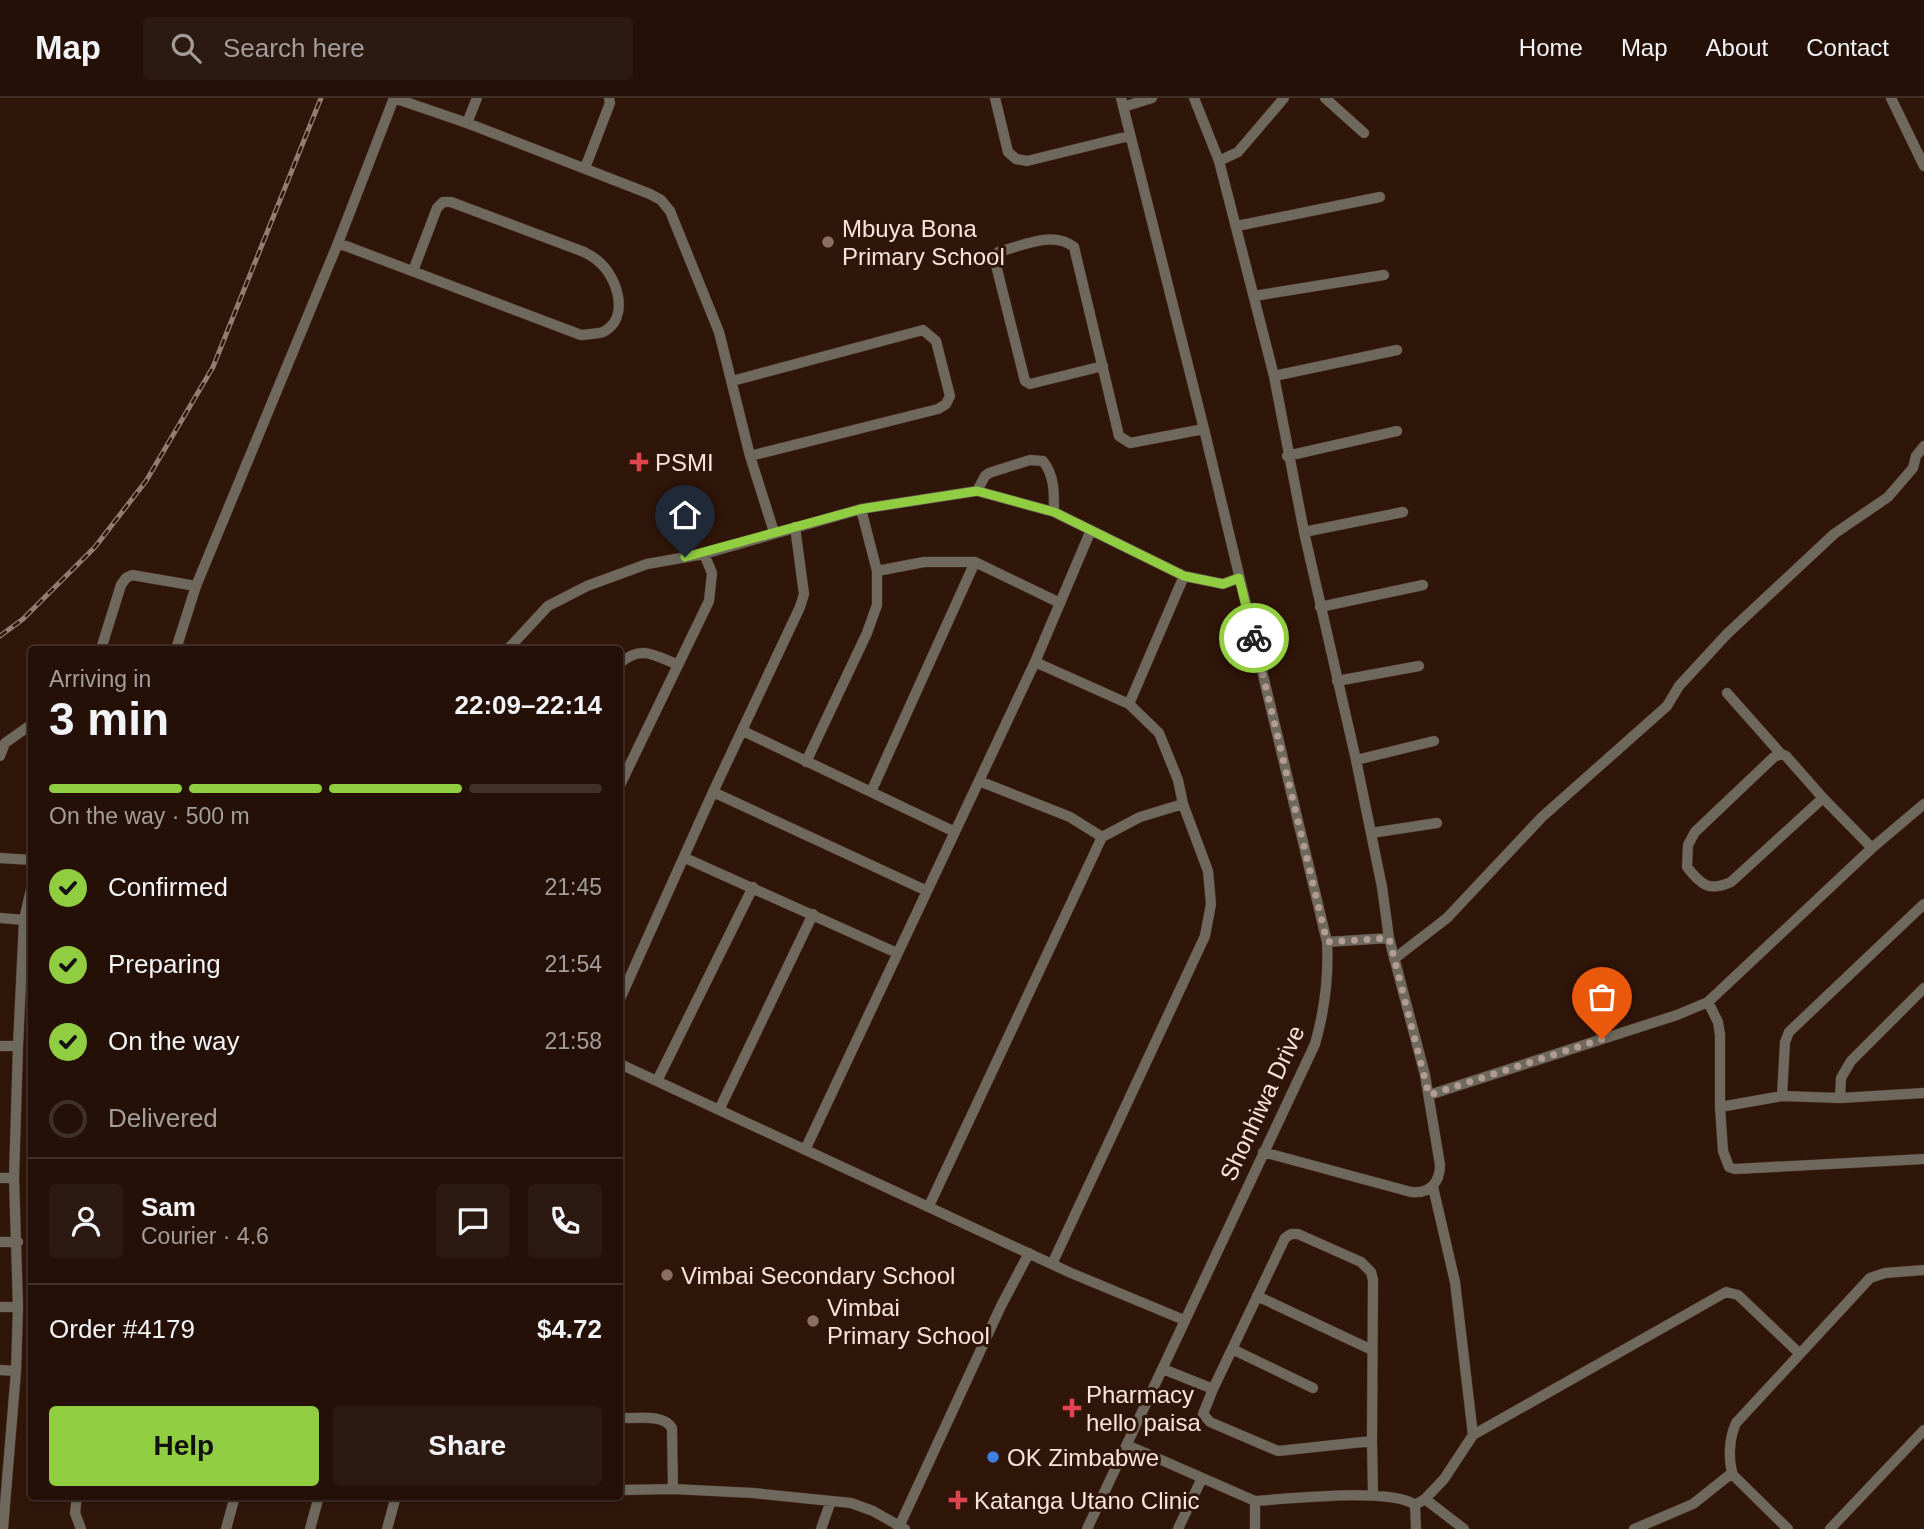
<!DOCTYPE html>
<html lang="en">
<head>
<meta charset="utf-8">
<style>
  :root { --surface:#241007; --page:#2c1911; --text:#f1f3f6; --muted:#a39d9b; --line:#413028; --accent:#91cd40 }
  body { margin:0; font-family:Arial,sans-serif; background:var(--page); color:var(--text); height:100vh; display:flex; flex-direction:column; font-size:26px; white-space:nowrap }
  * { box-sizing:border-box; margin:0 }
  p { font-size:23px; color:var(--muted) }
  .icon { flex:none; width:38px; height:38px; fill:none; stroke:currentColor; stroke-width:2; stroke-linecap:round; stroke-linejoin:round }
  .map { position:relative; flex:1; overflow:hidden }
  .details { position:absolute; left:28px; top:548px; width:595px; height:854px; display:flex; flex-direction:column; background:var(--surface); border-radius:7px; box-shadow:0 2px 5px #0004,0 0 0 2px var(--line) }
  .details>* { flex:none }
  .pin { position:absolute; display:grid; place-items:center; width:60px; height:60px; color:#fff; margin:-72px -30px; border-radius:50% 50% 50% 0; rotate:-45deg; box-shadow:0 0 7px #0007 }
  .pin .icon { rotate:45deg }
  .courier { position:absolute; display:grid; place-items:center; width:70px; height:70px; margin:-35px; border:5px solid #91cd40; border-radius:50%; background:#fff; color:#222; box-shadow:0 2px 9px #0007 }
  .summary em { font-style:normal; font-weight:800 }
  .summary div { display:flex; flex-direction:column-reverse }
  .summary { display:flex; align-items:center; justify-content:space-between; height:119px; padding:0 21px }
  h1 { font-size:46px; font-weight:800; line-height:52px }
  .bar { display:grid; grid-template-columns:repeat(4,1fr); gap:10px 7px; align-content:center; height:84px; padding:0 21px }
  .bar i { height:9px; border-radius:5px; background:var(--line) }
  .bar .selected { background:var(--accent) }
  .bar p { grid-column:span 4 }
  .line { display:flex; align-items:center; gap:18px; padding:0 21px; border-top:2px solid var(--line) }
  .line div { flex:1 }
  .round { display:grid; place-items:center; flex:none; width:74px; height:74px; border-radius:7px; background:var(--page) }
  ol { padding:0 21px; list-style:none }
  li { display:flex; align-items:center; gap:21px; height:77px }
  li p { margin-inline-start:auto }
  li .icon { padding:7px; border-radius:50%; background:var(--accent); color:#111; stroke-width:4 }
  li:last-child { color:var(--muted) }
  li i { width:38px; height:38px; border:4px solid var(--line); border-radius:50% }
  .button { display:flex; gap:14px; margin-top:auto; padding:14px 21px }
  .button a { flex:1; height:80px; border-radius:7px; background:var(--accent); color:#111; font-size:28px; font-weight:800; line-height:80px; text-align:center }
  .button a+a { background:var(--page); color:var(--text) }
  header { display:flex; align-items:center; gap:42px; box-sizing:border-box; height:98px; padding:0 35px; background:var(--surface); border-bottom:2px solid var(--line) }
  header strong { font-size:33px }
  nav { display:flex; gap:38px; margin-inline-start:auto; font-size:24px }
  .search { width:490px; height:63px; background:var(--page); display:flex; align-items:center; gap:18px; box-sizing:border-box; padding:0 24px; border-radius:7px; color:var(--muted); font-size:26px }
  .map>svg:first-child { display:block }
  .lines { fill:none; stroke-linecap:round; stroke-linejoin:round }
  .minor-casing { stroke:#4c3227; stroke-width:11 }
  .minor { stroke:#6e695c; stroke-width:10 }
  .rail-casing { stroke:#937c72; stroke-width:5 }
  .rail { stroke:#301509; stroke-width:2.5; stroke-dasharray:8; stroke-linecap:butt }
  .done { stroke:#b29c92; stroke-width:7; stroke-dasharray:0 12.6 }
  .route { stroke:#91cd40; stroke-width:9 }
  .education-dot { fill:#8d6e63; stroke:#301509; stroke-width:2.5 }
  .health-dot { fill:#e0444e; stroke:#301509; stroke-width:2.5 }
  .shop-dot { fill:#3f7fe0; stroke:#301509; stroke-width:2.5 }
  .labels { text-anchor:middle; dominant-baseline:central; stroke-width:6; stroke-linejoin:round; paint-order:stroke }
  .poi-label { font-size:24px; fill:#f8e4dc; stroke:#301509; text-anchor:start }
  .street-label { font-size:24px; fill:#f8e4dc; stroke:#301509 }
</style>
</head>
<body>
<header>
<strong>Map</strong>
<div class="search"><svg class="icon" aria-label="search" viewBox="0 0 24 24"><circle cx="10" cy="10" r="6"/><path d="M15 15l6 6"/></svg>Search here</div>
<nav><a>Home</a><a>Map</a><a>About</a><a>Contact</a></nav>
</header>
<div class="map">
<svg width="1924" height="1431" viewBox="0 0 1924 1431">
  <rect width="100%" height="100%" fill="#301509"/>
  <g class="lines">
    <!-- minor casing -->
    <g class="minor-casing">
      <path id="minor" d="M394 0 467 25 650 96 661 102 670 113 719 234 750 358 774 434
        M995 0 1008 54 1016 61 1027 63 1129 38
        M1194 0 1219 63 1274 278 1304 434 1356 662 1382 789 1389 840 1327 844
        M1325 0 1364 35
        M1891 0 1924 68
        M1123 9 1152 0
        M467 25 477 0
        M1219 63 1238 54 1284 0
        M585 70 610 5 609 0
        M1237 128 1380 99
        M338 145 581 237C588 236 597 236 603 234 631 220 617 178 598 163 594 159 589 157 584 154L451 104H443L437 110 413 173
        M1254 198 1384 177
        M1103 268 1030 286 1025 283 996 167 995 160 998 154C1022 148 1053 132 1074 149L1119 338 1130 345 1204 331
        M1274 278 1397 252
        M732 283 923 232 936 243 950 298 946 306 938 311 750 358
        M1287 358 1397 333
        M977 393 985 378 989 375 1030 362 1043 363C1055 378 1054 396 1054 414
        M1304 434 1403 414
        M877 473 924 464H975L1060 505
        M1320 509 1423 487
        M101 551 121 487 126 480 132 477 196 488
        M176 551 196 488 338 145 394 0
        M508 551 548 508 587 488 647 466 704 456 861 411 977 393 1054 414 1184 478 1223 486 1239 480
        M620 565C641 547 654 557 676 566
        M1337 583 1419 568
        M1727 595 1781 656
        M1129 606 1184 478
        M743 633 955 734
        M0 658 5 645 32 626
        M1356 662 1434 643
        M806 664 867 535 877 507V473L861 411
        M979 683 1070 719 1102 739
        M620 687 709 503 712 475 704 456
        M713 694 927 793
        M871 694 975 464
        M1823 700 1731 784C1709 794 1701 787 1687 769L1688 747 1695 734 1774 659 1781 656 1786 658 1823 700 1872 750
        M1371 735 1437 725
        M0 760 32 762
        M685 760 897 855
        M0 820 24 822
        M1394 861 1447 820 1542 719 1667 608 1679 588 1727 536 1834 436 1888 399 1913 370 1916 358 1924 348
        M620 901 713 694 800 509 804 496 795 429
        M1708 904 1718 924 1720 937V1009L1723 1053 1729 1069 1735 1071 1924 1061
        M0 948H18
        M620 966 1071 1175 1184 1222
        M657 983 753 789
        M1429 997 1677 917 1708 904 1872 750 1924 706
        M1782 998 1785 944 1789 934 1924 806
        M1840 1000 1841 980 1851 963 1924 890
        M1720 1009 1782 998 1840 1000 1924 995
        M719 1012 813 816
        M805 1052 1035 564 1091 432
        M1263 1054 1411 1094C1429 1096 1440 1085 1440 1067L1425 977 1389 840
        M0 1080H14
        M1433 1089 1455 1184 1473 1337
        M929 1108 1102 739 1140 719 1183 706 1178 682 1159 635 1129 606 1035 564
        M0 1144H18
        M1052 1166 1205 838 1211 806 1208 773 1183 706
        M1257 1198 1372 1252
        M0 1209H18
        M1232 1251 1313 1290
        M1163 1271 1213 1291
        M0 1272 16 1273
        M620 1320C635 1321 663 1315 672 1330L673 1391
        M1372 1343 1373 1182 1371 1174 1361 1164 1298 1136H1291L1285 1140 1213 1291 1203 1316 1210 1324 1278 1353 1372 1343 1373 1397
        M1127 1347 1255 1403V1431
        M620 1392 673 1391 753 1395 851 1405 873 1413 905 1431
        M77 1398 75 1415 81 1431
        M1425 1401 1464 1431
        M1255 1403C1287 1401 1392 1389 1415 1407L1416 1431
        M1415 1407 1425 1401 1444 1381 1473 1337 1726 1194 1738 1197 1799 1255
        M3 1431 16 1273 18 1209 14 1080 18 948 24 822 32 787
        M226 1431 235 1398
        M310 1431 319 1398
        M387 1431 396 1398
        M821 1431 831 1403
        M898 1431 1001 1208 1029 1155
        M1087 1431 1315 946C1325 911 1329 880 1327 844L1204 331 1121 0
        M1178 1431 1202 1380
        M1634 1431 1693 1406 1732 1375
        M1788 1431 1733 1377C1728 1362 1729 1340 1736 1325L1870 1180 1885 1175 1924 1172
        M1830 1431 1924 1332"/>
    </g>
    <!-- minor -->
    <use href="#minor" class="minor"/>
    <!-- rail casing -->
    <g class="rail-casing">
      <path id="rail" d="M0 538 23 521 95 449 146 383 213 269 321 0"/>
    </g>
    <!-- rail -->
    <use href="#rail" class="rail"/>
  </g>
  <g class="lines">
    <!-- done -->
    <path class="done" d="M1254 540 1327 844 1389 840 1429 997 1602 941"/>
    <!-- route -->
    <path class="route" d="M685 459 861 411 977 393 1054 414 1184 478 1223 486 1239 480 1254 540"/>
  </g>
  <!-- markers -->
  <g class="education-dot">
    <circle cx="828" cy="144" r="7"/>
    <circle cx="667" cy="1177" r="7"/>
    <circle cx="813" cy="1223" r="7"/>
  </g>
  <g class="health-dot">
    <path d="M635.5 353.5h7v7h7v7h-7v7h-7v-7h-7v-7h7z"/>
    <path d="M1068.5 1299.5h7v7h7v7h-7v7h-7v-7h-7v-7h7z"/>
    <path d="M954.5 1391.5h7v7h7v7h-7v7h-7v-7h-7v-7h7z"/>
  </g>
  <circle class="shop-dot" cx="993" cy="1359" r="7"/>
  <g class="labels">
    <!-- poi labels -->
    <g class="poi-label">
      <text x="842" y="130">Mbuya Bona<tspan x="842" dy="28">Primary School</tspan></text>
      <text x="655" y="364">PSMI</text>
      <text x="681" y="1177">Vimbai Secondary School</text>
      <text x="827" y="1209">Vimbai<tspan x="827" dy="28">Primary School</tspan></text>
      <text x="1086" y="1296">Pharmacy<tspan x="1086" dy="28">hello paisa</tspan></text>
      <text x="1007" y="1359">OK Zimbabwe</text>
      <text x="974" y="1402">Katanga Utano Clinic</text>
    </g>
    <!-- street labels -->
    <g class="street-label">
      <text transform="translate(1262 1005) rotate(-65)">Shonhiwa Drive</text>
    </g>
  </g>
</svg>
<div class="pin" style="left:1602px;top:941px;background:#ea580c"><svg class="icon" aria-label="bag" viewBox="0 0 24 24"><path d="M5 8h14l-1 12H6zM9 8a3 3 0 0 1 6 0"/></svg></div>
<div class="pin" style="left:685px;top:459px;background:#1f2937"><svg class="icon" aria-label="home" viewBox="0 0 24 24"><path d="M3 11l9-7 9 7M6 9v11h12V9"/></svg></div>
<div class="courier" style="left:1254px;top:540px"><svg class="icon" aria-label="bike" viewBox="0 0 24 24"><circle cx="6" cy="16" r="4"/><circle cx="18" cy="16" r="4"/><path d="M6 16l4-8h5l3 8M10 8l3 8H6M13 5h3"/></svg></div>
<section class="details">
<div class="summary"><div><h1>3 min</h1><p>Arriving in</p></div><em>22:09–22:14</em></div>
<div class="bar"><i class="selected"></i><i class="selected"></i><i class="selected"></i><i></i><p>On the way · 500 m</p></div>
<ol>
<li><svg class="icon" aria-label="check" viewBox="0 0 24 24"><path d="M5 12l5 5 9-10"/></svg>Confirmed<p>21:45</p></li>
<li><svg class="icon" aria-label="check" viewBox="0 0 24 24"><path d="M5 12l5 5 9-10"/></svg>Preparing<p>21:54</p></li>
<li><svg class="icon" aria-label="check" viewBox="0 0 24 24"><path d="M5 12l5 5 9-10"/></svg>On the way<p>21:58</p></li>
<li><i></i>Delivered</li>
</ol>
<div class="line" style="height:126px"><a class="round"><svg class="icon" aria-label="person" viewBox="0 0 24 24"><circle cx="12" cy="8" r="4"/><path d="M4 21q1-7 8-7t8 7"/></svg></a><div><b>Sam</b><p>Courier · 4.6</p></div><a class="round"><svg class="icon" aria-label="chat" viewBox="0 0 24 24"><path d="M4 5h16v11H9l-5 4z"/></svg></a><a class="round"><svg class="icon" aria-label="phone" viewBox="0 0 24 24"><path d="M5 4h4l2 5-3 2q2 4 5 5l2-3 5 2v4C11 20 4 13 5 4z"/></svg></a></div>
<div class="line" style="height:91px"><div>Order #4179</div><b>$4.72</b></div>
<div class="button"><a>Help</a><a>Share</a></div>
</section>
</div>
</body>
</html>
